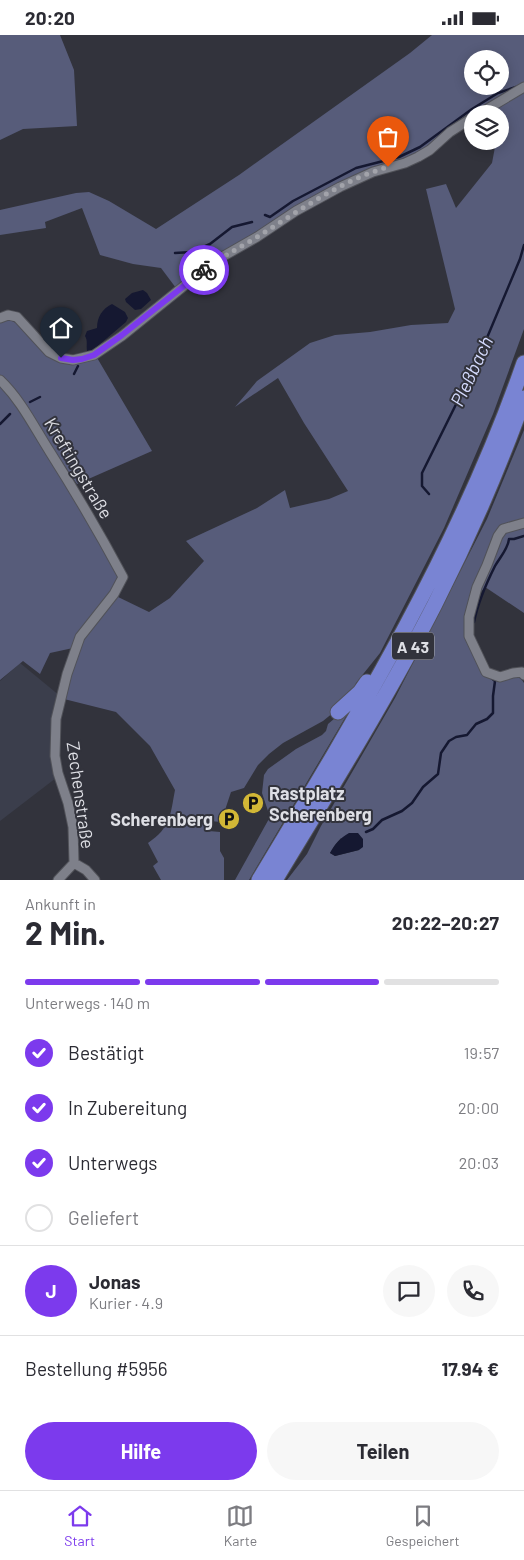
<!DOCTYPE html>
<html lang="de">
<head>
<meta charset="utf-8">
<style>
  :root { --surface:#fff; --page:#f7f7f7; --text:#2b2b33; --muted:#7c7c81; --line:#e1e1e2; --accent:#7c3aed }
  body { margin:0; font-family:Barlow,sans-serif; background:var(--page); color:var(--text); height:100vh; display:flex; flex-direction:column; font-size:19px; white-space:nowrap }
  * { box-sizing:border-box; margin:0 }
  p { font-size:16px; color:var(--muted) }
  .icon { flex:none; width:28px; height:28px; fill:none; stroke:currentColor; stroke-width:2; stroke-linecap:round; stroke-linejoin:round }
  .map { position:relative; height:845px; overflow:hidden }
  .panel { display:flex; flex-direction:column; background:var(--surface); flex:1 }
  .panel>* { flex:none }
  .tools { position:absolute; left:464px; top:15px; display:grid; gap:10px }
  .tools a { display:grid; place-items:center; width:45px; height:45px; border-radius:50%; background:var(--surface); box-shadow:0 2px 12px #0003; font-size:25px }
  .pin { position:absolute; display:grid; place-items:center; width:42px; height:42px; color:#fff; margin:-51px -21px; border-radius:50% 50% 50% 0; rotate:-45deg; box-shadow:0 0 5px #0007 }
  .pin .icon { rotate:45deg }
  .courier { position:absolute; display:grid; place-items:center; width:50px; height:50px; margin:-25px; border:4px solid #7c3aed; border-radius:50%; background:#fff; color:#222; box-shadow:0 1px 6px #0007 }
  .overview em { font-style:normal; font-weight:700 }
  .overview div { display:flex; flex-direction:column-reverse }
  .overview { display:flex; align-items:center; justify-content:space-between; height:85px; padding:0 25px }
  h1 { font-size:32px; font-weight:700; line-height:38px }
  .bar { display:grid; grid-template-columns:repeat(4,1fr); gap:8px 5px; align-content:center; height:60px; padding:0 25px }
  .bar i { height:6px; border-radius:4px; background:var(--line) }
  .bar .on { background:var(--accent) }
  .bar p { grid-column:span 4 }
  .line { display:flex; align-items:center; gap:12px; padding:0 25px; border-top:1px solid var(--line) }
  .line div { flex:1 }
  .round { display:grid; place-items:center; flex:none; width:52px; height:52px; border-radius:26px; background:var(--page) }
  ol { padding:0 25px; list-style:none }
  li { display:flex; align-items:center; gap:15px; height:55px }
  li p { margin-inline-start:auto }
  li .icon { padding:5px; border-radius:50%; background:var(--accent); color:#fff; stroke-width:4 }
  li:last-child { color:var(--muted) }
  li i { width:28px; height:28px; border:2px solid var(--line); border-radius:50% }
  .action { display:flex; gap:10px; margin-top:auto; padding:10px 25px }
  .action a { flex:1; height:58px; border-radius:30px; background:var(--accent); color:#fff; font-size:20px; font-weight:700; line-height:58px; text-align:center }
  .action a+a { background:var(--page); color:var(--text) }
  .status { display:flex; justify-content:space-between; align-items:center; height:35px; padding:0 25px; background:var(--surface); direction:ltr }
  .status svg { height:14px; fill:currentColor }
  .tabs { display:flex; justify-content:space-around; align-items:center; height:70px; border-top:1px solid var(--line); background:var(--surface); font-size:14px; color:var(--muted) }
  .tabs a { display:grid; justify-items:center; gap:2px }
  .tabs .on { color:var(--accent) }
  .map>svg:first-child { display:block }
  .built { fill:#3b3e4c }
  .green { fill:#575c7a; fill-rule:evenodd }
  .water { fill:#151831 }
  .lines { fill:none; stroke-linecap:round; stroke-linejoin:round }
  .stream { stroke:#151831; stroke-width:2.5 }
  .minor-casing { stroke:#515259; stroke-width:11 }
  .motorway-casing { stroke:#515259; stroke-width:17 }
  .minor { stroke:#7e808a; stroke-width:9 }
  .motorway { stroke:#7984d3; stroke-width:15 }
  .done { stroke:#a2a3aa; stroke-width:5; stroke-dasharray:0 9 }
  .route { stroke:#7c3aed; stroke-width:6 }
  .labels { text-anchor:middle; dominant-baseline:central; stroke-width:4; stroke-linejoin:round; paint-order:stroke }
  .shield { fill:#32333c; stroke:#aaabb2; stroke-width:1 }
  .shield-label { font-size:16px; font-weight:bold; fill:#dedfe5 }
  .street-label { font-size:18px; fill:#dedfe5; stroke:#32333c }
  .poi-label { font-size:18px; font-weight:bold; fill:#dedfe5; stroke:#32333c; text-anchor:start }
  .water-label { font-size:19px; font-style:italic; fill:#d4dafd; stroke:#32333c }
</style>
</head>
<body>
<div class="status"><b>20:20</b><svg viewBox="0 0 49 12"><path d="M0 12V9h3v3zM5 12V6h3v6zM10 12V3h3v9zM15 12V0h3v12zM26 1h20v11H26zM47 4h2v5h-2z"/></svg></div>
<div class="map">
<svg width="524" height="845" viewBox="0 0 524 845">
  <rect width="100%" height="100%" fill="#32333c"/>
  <!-- built -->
  <path class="built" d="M20 628 60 661 56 743 0 786V646Z"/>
  <!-- green -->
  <path class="green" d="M0 0H60L74 35 77 91 23 94 0 105Z
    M432 0H524V51L504 58 472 79 429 114 404 126 372 134 176 253 161 233 133 229 100 220 82 173 45 187 46 193 0 200V175L76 158 89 157 109 166 156 194 239 140 410 18ZM472 24H500V51H472Z
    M524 54V294L493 379 444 493 380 618 356 648 352 659 339 673 323 686 283 708 269 719 258 730 244 753 231 757 221 787 210 786 209 796 220 797V816L224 823V845H161L153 831 158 827 148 808C171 792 170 781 175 755L150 711 116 677 64 664 82 604 116 561 149 577 170 563 204 526 186 506 257 473 285 455 290 473 329 464 348 456 304 388 278 343 235 372 257 346 310 308 335 300 370 297 411 290 448 288 455 274 426 154 446 149 456 173 492 128 495 112 492 106H500V79H482Z
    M5 285 12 286 20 290 59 324 96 321 152 416 77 449 9 349 0 340V287Z
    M0 351 10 359 46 417 118 539 116 549 73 613 50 618 40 639 23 626 0 645Z
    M524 395V578L485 552 475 564 466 601 485 638C499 638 516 635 524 648V845H287L307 819 321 791 395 663 487 484ZM341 803 359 815 335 821 330 818 335 810Z
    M355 666 249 845H235L270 782 262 758 264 740 268 734 296 714 322 700 326 696 328 689Z"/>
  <!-- water -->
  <path class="water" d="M143 255 147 258 151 265 141 274 135 275 126 267 125 264 132 258Z
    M112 269 125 277 128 283 126 287 93 315 87 316C86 310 88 306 85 301L87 296 97 293C97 282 102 274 112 269Z
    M349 798H358L363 804V812L359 815 335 821 330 818C335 809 340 803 349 798Z"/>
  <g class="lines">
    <!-- stream -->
    <path class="stream" d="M265 180 270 182 293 166 356 133 399 122 420 112 472 74 498 58 516 52
      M175 218 192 217 210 209 232 192 252 187
      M74 339 78 331
      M30 367 40 362
      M0 389 10 379
      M429 459 422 451V438L476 329 520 224 524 210
      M474 587C478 567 486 549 495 531 500 522 508 514 509 504H514L524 501
      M366 797 373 794 382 785 402 776 412 768 423 752 438 739 441 718 449 706 456 702 467 700 476 689 487 684 493 678V661L495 646 490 642"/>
    <!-- minor casing -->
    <g class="minor-casing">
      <path id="minor" d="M479 79 524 52
        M0 283 8 280 17 282 49 317 61 323 73 325 94 320 122 301 215 226 257 202 296 176 340 152 373 137 405 128 418 122 430 115 450 97 472 83
        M0 345C21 365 34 392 50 417 76 458 100 499 123 542L114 559 80 602 67 639 56 684 55 721 58 738 68 768 73 792 74 828 58 845
        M524 488 503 494 498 501 487 530 477 552 469 582V601L486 637 500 642 513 638 522 637 524 640
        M74 828 86 835 95 845"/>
    </g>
    <!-- motorway casing -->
    <g class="motorway-casing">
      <path id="motorway" d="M338 677 360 657 367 647
        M259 845C359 679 460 512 524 328
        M275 845C330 754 387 663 435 569 469 502 499 433 524 363"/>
    </g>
    <!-- minor -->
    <use href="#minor" class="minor"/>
    <!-- motorway -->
    <use href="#motorway" class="motorway"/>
  </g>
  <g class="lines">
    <!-- done -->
    <path class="done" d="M204 235C221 222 239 213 257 202 299 176 340 146 388 132"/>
    <!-- route -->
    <path class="route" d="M61 323 73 325 82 324 94 320 122 300 204 235"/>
  </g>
  <!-- icons -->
  <defs>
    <g id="parking-disc" transform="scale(1.125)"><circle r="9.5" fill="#d2b736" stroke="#32333c"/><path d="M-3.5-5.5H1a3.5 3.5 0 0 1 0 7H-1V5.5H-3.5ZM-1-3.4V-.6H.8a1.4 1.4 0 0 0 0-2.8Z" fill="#111"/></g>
  </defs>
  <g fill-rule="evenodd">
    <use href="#parking-disc" x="253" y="768"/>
    <use href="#parking-disc" x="229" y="784"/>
  </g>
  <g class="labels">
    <!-- shield labels -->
    <rect class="shield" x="392" y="597.5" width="42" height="27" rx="4"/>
    <g class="shield-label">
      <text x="413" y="611">A 43</text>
    </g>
    <!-- street labels -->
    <g class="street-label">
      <text transform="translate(79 433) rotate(59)">Kreftingstraße</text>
      <text transform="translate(81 760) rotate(82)">Zechenstraße</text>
    </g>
    <!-- poi labels -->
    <g class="poi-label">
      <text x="269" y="758">Rastplatz<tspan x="269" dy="21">Scherenberg</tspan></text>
      <text x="213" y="784" text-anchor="end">Scherenberg</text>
    </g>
    <!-- water labels -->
    <g class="water-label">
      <text transform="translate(471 336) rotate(-65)">Pleßbach</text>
    </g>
  </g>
</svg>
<div class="tools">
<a><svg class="icon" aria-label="locate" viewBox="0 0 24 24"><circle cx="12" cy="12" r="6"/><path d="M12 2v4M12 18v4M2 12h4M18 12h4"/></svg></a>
<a><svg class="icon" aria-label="layers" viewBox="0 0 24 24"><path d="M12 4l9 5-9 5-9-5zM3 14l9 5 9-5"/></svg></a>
</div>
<div class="pin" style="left:388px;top:132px;background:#ea580c"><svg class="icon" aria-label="bag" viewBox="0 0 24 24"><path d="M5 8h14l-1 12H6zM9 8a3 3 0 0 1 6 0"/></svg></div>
<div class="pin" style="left:61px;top:323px;background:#1f2937"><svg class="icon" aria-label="home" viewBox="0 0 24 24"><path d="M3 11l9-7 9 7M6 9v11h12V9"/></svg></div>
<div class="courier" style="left:204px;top:235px"><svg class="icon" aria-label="bike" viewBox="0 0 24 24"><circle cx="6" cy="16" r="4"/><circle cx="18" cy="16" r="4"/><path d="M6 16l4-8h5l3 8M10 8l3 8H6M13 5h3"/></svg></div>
</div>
<section class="panel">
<div class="overview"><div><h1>2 Min.</h1><p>Ankunft in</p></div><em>20:22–20:27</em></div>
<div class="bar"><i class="on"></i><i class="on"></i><i class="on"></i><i></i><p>Unterwegs · 140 m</p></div>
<ol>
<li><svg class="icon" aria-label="check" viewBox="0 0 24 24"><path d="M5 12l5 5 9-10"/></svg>Bestätigt<p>19:57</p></li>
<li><svg class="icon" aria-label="check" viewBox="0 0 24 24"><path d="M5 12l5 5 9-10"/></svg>In Zubereitung<p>20:00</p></li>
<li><svg class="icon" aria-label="check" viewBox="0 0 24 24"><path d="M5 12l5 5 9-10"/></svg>Unterwegs<p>20:03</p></li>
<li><i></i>Geliefert</li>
</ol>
<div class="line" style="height:90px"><b class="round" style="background:var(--accent);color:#fff">J</b><div><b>Jonas</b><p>Kurier · 4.9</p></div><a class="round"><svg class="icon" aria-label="chat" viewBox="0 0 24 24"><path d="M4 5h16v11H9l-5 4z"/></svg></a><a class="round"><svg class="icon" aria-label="phone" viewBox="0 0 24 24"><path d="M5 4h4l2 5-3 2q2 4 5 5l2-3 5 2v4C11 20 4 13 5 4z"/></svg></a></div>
<div class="line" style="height:65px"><div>Bestellung #5956</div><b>17.94 €</b></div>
<div class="action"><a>Hilfe</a><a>Teilen</a></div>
</section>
<nav class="tabs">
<a class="on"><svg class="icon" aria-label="home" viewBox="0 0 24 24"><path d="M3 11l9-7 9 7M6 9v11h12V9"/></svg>Start</a>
<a><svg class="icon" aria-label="map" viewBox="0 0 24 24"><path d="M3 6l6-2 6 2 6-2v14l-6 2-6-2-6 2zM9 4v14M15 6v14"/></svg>Karte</a>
<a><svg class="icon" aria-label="saved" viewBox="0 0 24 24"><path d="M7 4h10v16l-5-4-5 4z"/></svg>Gespeichert</a>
</nav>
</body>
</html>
